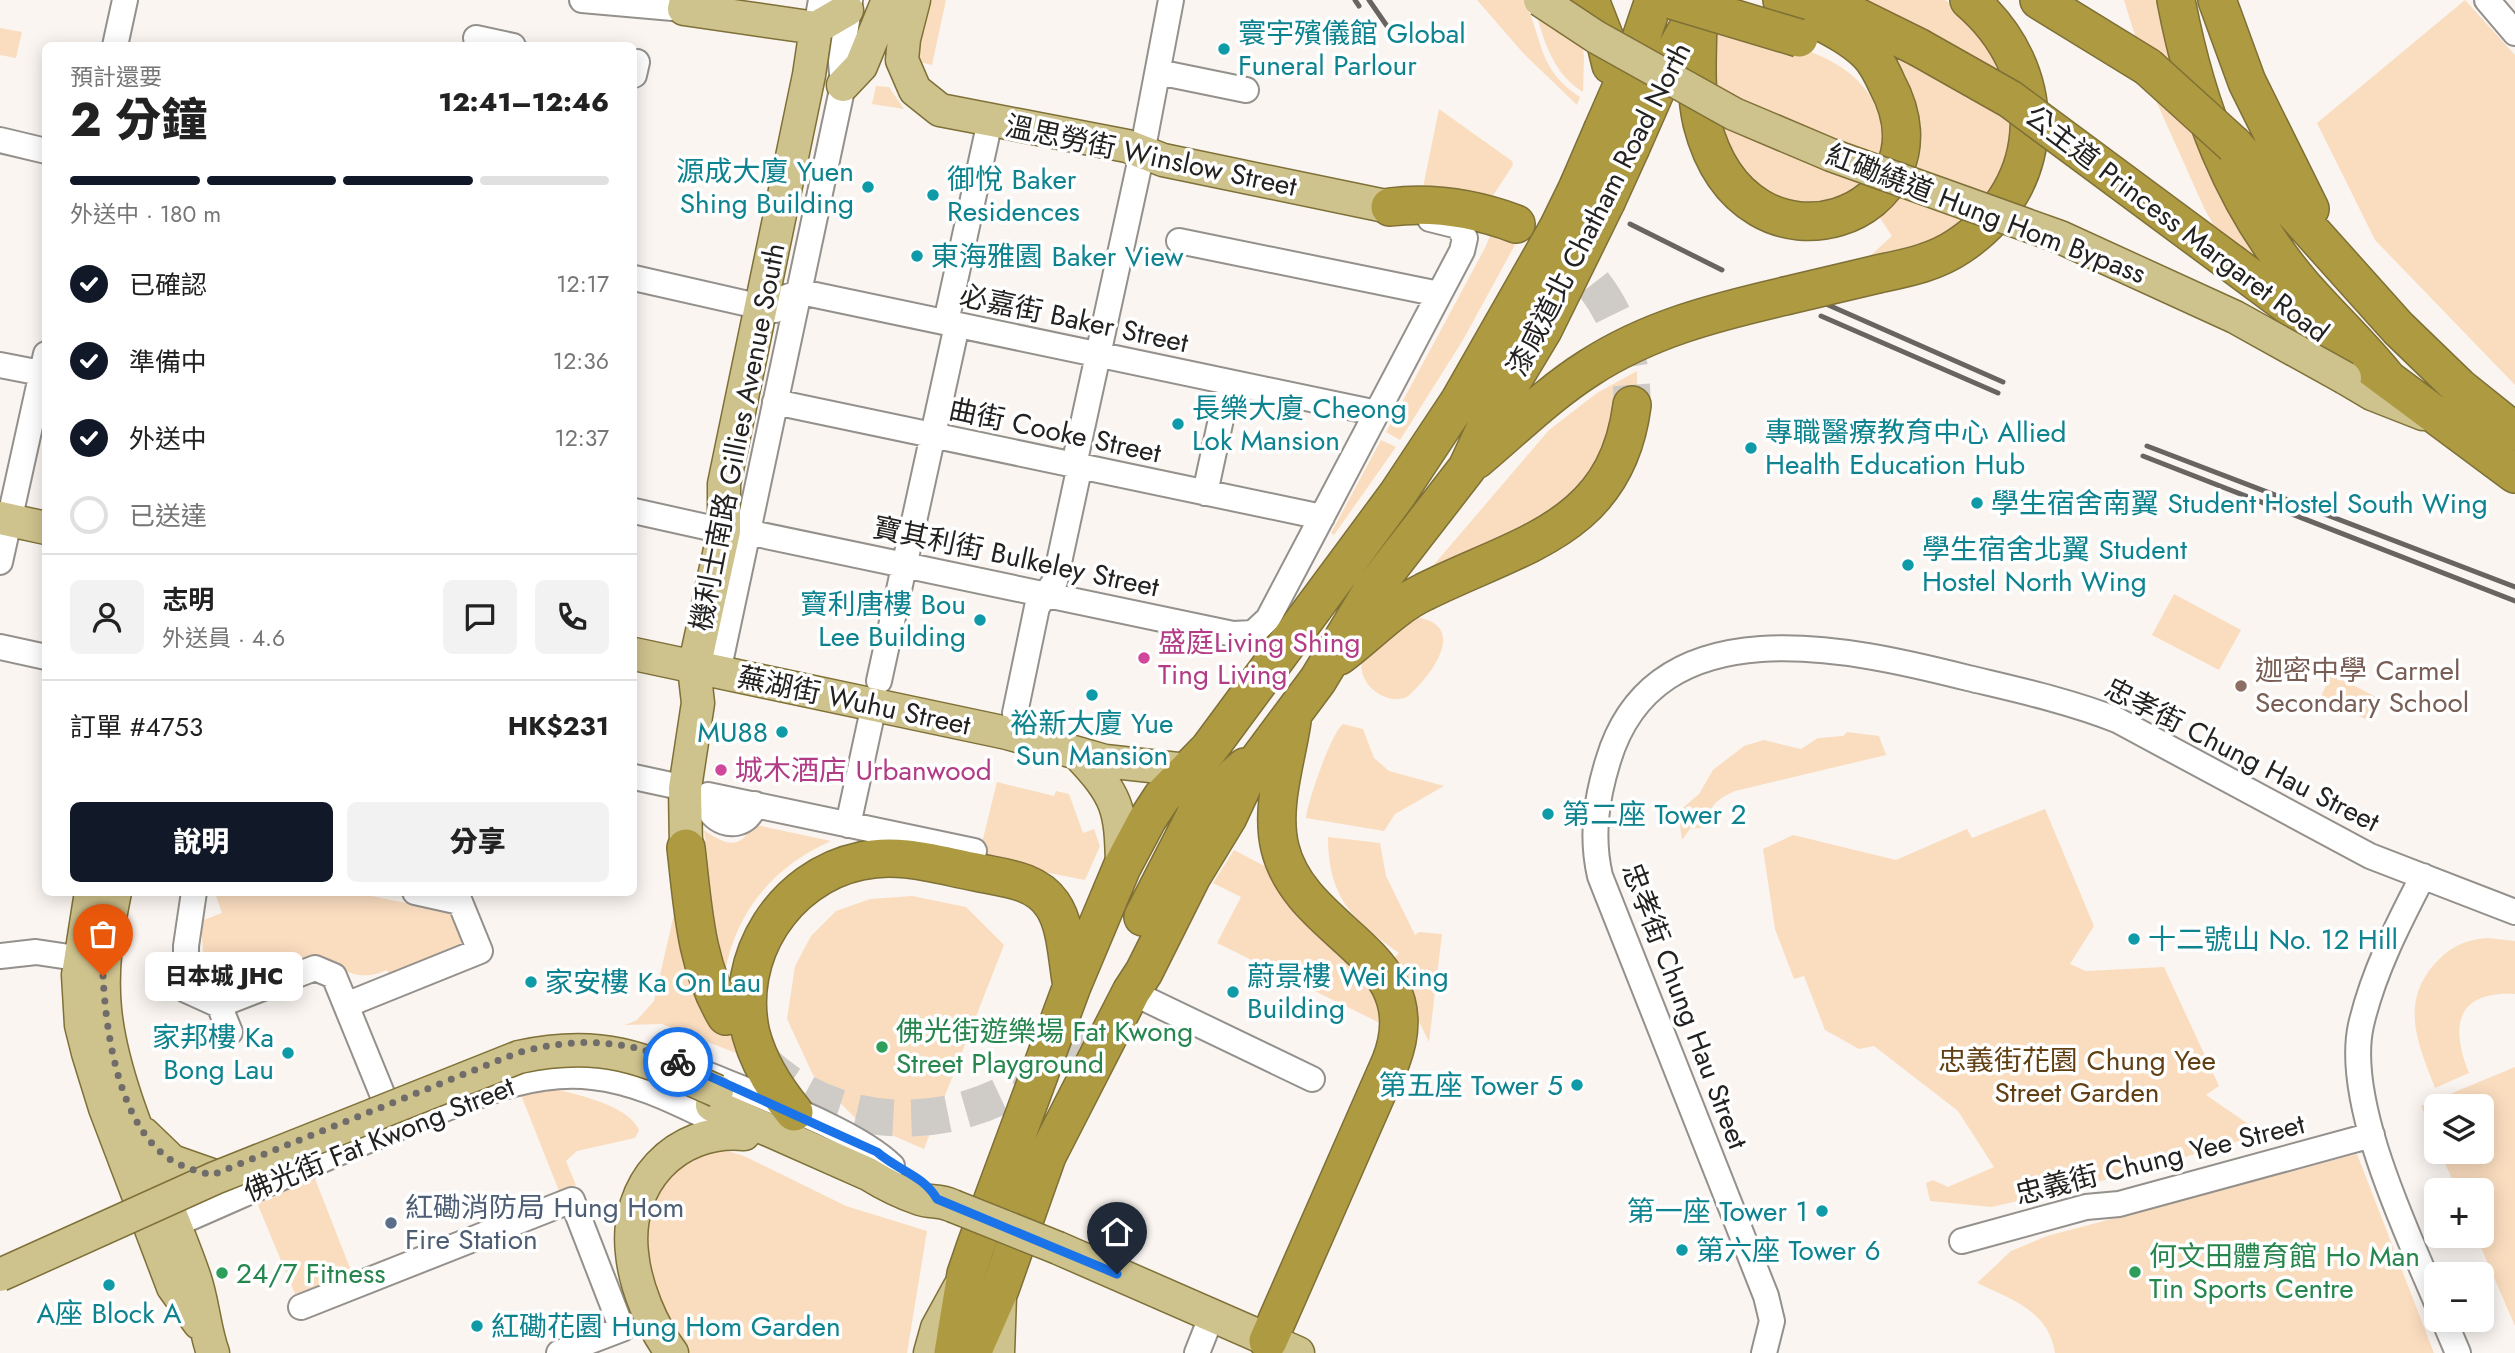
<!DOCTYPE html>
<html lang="zh-TW">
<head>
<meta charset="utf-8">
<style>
  :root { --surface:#fff; --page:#f2f2f2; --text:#222; --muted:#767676; --line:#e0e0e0; --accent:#111827 }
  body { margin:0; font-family:Jost,"Noto Sans TC",sans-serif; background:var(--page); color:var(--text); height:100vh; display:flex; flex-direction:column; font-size:26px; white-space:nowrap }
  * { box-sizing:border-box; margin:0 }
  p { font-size:23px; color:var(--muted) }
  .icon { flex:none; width:38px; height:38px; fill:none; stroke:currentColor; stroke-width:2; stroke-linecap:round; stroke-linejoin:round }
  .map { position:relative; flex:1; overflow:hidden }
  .side { position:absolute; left:42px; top:42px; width:595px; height:854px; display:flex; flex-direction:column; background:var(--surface); border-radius:10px; box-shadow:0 4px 18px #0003 }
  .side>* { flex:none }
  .fabs { position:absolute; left:2424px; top:1094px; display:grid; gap:14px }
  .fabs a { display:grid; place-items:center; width:70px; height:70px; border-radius:10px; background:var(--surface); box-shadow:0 4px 18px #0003; font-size:35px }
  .pin { position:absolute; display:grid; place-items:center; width:60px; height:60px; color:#fff; margin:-72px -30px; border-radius:50% 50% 50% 0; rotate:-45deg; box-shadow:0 0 7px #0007 }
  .pin .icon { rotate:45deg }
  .courier { position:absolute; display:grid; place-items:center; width:70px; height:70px; margin:-35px; border:5px solid #1a73e8; border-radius:50%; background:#fff; color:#222; box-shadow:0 2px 9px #0007 }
  .bubble { position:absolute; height:49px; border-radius:10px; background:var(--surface); box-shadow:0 4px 18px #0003; font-size:23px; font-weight:800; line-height:49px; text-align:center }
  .headline em { font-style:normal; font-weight:800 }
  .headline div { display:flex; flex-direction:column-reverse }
  .headline { display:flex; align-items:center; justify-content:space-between; height:119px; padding:0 28px }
  h1 { font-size:46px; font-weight:800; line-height:52px }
  .bar { display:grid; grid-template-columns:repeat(4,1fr); gap:10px 7px; align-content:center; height:84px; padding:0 28px }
  .bar i { height:9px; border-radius:5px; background:var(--line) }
  .bar .active { background:var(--accent) }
  .bar p { grid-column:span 4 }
  .line { display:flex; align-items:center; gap:18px; padding:0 28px; border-top:2px solid var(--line) }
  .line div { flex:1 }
  .round { display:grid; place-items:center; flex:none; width:74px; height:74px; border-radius:10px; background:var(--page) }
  ol { padding:0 28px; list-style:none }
  li { display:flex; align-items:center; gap:21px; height:77px }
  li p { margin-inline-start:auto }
  li .icon { padding:7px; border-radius:50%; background:var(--accent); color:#fff; stroke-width:4 }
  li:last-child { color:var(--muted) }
  li i { width:38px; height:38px; border:4px solid var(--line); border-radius:50% }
  .cta { display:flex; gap:14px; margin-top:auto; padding:14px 28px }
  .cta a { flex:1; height:80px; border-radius:10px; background:var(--accent); color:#fff; font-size:28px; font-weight:800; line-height:80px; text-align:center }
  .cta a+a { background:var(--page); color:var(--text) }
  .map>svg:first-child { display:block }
  .green { fill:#faddbf }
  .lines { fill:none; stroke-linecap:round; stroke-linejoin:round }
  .highway-tunnel { stroke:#cfcbc7; stroke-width:37; stroke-dasharray:37 18; stroke-linecap:butt }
  .minor-casing { stroke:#94908b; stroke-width:28 }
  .major-casing { stroke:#7e7036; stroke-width:35 }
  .highway-casing { stroke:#7e7036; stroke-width:40 }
  .minor { stroke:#fff; stroke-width:24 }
  .major { stroke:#cec28d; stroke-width:32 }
  .highway { stroke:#ae9a41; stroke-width:37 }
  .rail { stroke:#676462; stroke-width:5 }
  .major-bridge-casing { stroke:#7e7036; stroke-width:35; stroke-linecap:butt }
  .highway-bridge-casing { stroke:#7e7036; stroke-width:40; stroke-linecap:butt }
  .major-bridge { stroke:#cec28d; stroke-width:32 }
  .highway-bridge { stroke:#ae9a41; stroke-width:37 }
  .done { stroke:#6f6c6a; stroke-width:7; stroke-dasharray:0 12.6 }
  .route { stroke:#1a73e8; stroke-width:9 }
  .culture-dot { fill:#0f9aa8; stroke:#fff; stroke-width:2.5 }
  .hotel-dot { fill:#d1479c; stroke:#fff; stroke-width:2.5 }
  .education-dot { fill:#8d6e63; stroke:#fff; stroke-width:2.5 }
  .leisure-dot { fill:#2e9e5b; stroke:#fff; stroke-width:2.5 }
  .service-dot { fill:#5c6f8a; stroke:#fff; stroke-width:2.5 }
  .labels { text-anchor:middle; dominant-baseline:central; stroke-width:7; stroke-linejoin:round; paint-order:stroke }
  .culture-label { font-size:28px; fill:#0d838f; stroke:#fff; text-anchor:start }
  .street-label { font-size:28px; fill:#242221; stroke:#fff }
  .hotel-label { font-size:28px; fill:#b23c85; stroke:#fff; text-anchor:start }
  .education-label { font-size:28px; fill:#785e54; stroke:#fff; text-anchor:start }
  .leisure-label { font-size:28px; fill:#27864d; stroke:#fff; text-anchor:start }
  .park-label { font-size:28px; fill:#613f13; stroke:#fff }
  .service-label { font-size:28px; fill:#4e5e75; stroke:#fff; text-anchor:start }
</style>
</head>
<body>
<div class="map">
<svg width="2515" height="1353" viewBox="0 0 2515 1353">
  <rect width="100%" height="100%" fill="#faf5f1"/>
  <!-- green -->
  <path class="green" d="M932 0H946L932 65 915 61 918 26Z
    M1477 0H1524C1544 41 1537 69 1580 97L1577 105 1524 54Z
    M1847 0H1945L1973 21 2012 88Z
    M2124 0H2165L2284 278 2222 240 2205 210 2153 94Z
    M2465 0 2515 55V385L2375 240 2317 123Z
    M1537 16 1581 37 1584 56 1583 92C1556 76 1545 46 1537 16Z
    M1719 27C1783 44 1871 52 1883 132 1884 145 1879 162 1876 174L1834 208 1767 201 1717 135 1714 45Z
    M0 28 22 32 16 58 0 55Z
    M1868 34 2016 118 2006 171 1947 239 1860 265 1892 236 1876 212C1885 193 1916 140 1917 122 1920 86 1892 57 1868 34Z
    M876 86 889 87 904 109 872 104Z
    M1439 109 1512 161 1513 165 1492 197 1430 191 1423 187Z
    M1495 222 1522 232 1463 340 1400 440 1386 432 1486 246Z
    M1637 371V400L1579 499 1420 581 1549 430 1597 393Z
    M1381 440 1396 447 1334 535 1331 533Z
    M2174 594 2241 630 2219 670 2152 635Z
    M1416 617C1471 626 1429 678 1407 697 1380 708 1346 672 1369 648 1381 636 1401 627 1416 617Z
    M2332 674 2378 698 2367 720 2321 696Z
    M1343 724 1363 729 1374 758 1389 771 1444 786 1395 814 1384 831 1306 818C1308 800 1331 734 1343 724Z
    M1847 732 1879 736 1886 755 1735 791C1719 798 1706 807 1707 827L1690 829 1682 840 1678 812 1699 794 1713 770 1744 746 1764 740 1801 749 1818 738 1843 736Z
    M997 782 1054 796 1056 791 1069 794 1083 833 1094 829 1100 846 1085 880 978 859Z
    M2045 809 2094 926 2070 964 2086 971 2164 967 2219 1086 2206 1095 2263 1134 2117 1177 1992 1207 1930 1201 1926 1183 1933 1180 1948 1187 1994 1167 1958 1111 1874 1046 1859 1049 1825 1030 1804 976 1794 979 1775 929 1763 849 1793 835 1896 860 1967 829 1972 838Z
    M752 824 831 841C774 866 736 911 725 972L717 975 704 830C722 842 740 854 752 824Z
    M1328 837 1380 843 1386 876 1415 935 1419 932 1442 934 1429 1042 1390 962 1399 953C1352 920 1328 897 1328 837Z
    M1234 850 1285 877 1383 979 1380 1023 1217 943 1241 897 1213 883Z
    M680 888 731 1013 741 1055 662 1024 625 1025 637 1020 654 1001Z
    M215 893H356L451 912 464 944 389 974 387 970C354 984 345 968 316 955L220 991 198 982 203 952 201 921 222 913Z
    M912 896 966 907 1004 945 924 1149 857 1120 813 1075 787 1019 795 966 811 936 836 911 870 899Z
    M2487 938 2515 941V994C2456 991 2450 1026 2469 1073L2435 1088C2419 1046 2400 1006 2432 967 2448 948 2463 940 2487 938Z
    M2515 1067V1326L2476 1236H2482V1190H2457L2440 1152H2482V1106H2436V1141L2421 1106Z
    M555 1089C579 1095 629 1106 639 1130L635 1138 577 1151 566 1161 576 1185 559 1191 521 1095Z
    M710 1151H728L744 1156 846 1206 927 1231 907 1353H690L672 1331 649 1271 645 1234 652 1201 679 1165Z
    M2357 1154 2434 1353H2055C2049 1311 2011 1299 1977 1283L2011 1251 2047 1236Z
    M314 1176 352 1273 295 1294 257 1203Z"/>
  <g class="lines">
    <!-- highway-tunnel -->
    <path class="highway-tunnel" d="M1554 245C1606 285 1633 339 1632 405
      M761 1061C860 1155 1018 1128 1092 1017"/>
    <!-- minor casing -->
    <g class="minor-casing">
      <path id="minor" d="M582 0 684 9
        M2487 0 2515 33
        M816 28 821 0
        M476 38 513 46
        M115 46 125 0
        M1158 72 1246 90
        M634 75 637 62
        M0 140 46 151
        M1179 241 1439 294
        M634 278 775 310
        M760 306 801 292 1377 413
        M946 322 990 121
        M0 365 41 373
        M775 402 1322 517
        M1074 465 1142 153 1171 0
        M1205 493 1229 382
        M634 511 724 531
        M747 532 1233 634 1253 633 1268 619 1462 251 1465 238 1458 226 1430 219
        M0 562 46 354
        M0 647 46 657
        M718 672 843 85 841 62 850 0
        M879 681 957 325
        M1015 713 1037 607 1055 581 1077 479
        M634 777 685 788
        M755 804C749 826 726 829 712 814L708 795 974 851
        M848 825 874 705
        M2423 876C2398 924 2373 973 2361 1025 2344 1101 2406 1230 2436 1301
        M194 892 186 946V990L219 1005 315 968 334 976 390 1113
        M0 956 36 952 96 961
        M1131 992 1312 1079
        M219 1005 230 1032
        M346 1005 480 951 460 902 415 892
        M702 1072C753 1094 855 1129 892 1166
        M160 1231C243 1195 326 1157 410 1123 469 1100 528 1069 593 1077 641 1082 685 1107 728 1127
        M1962 1241 2086 1207 2119 1204 2372 1135
        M301 1307 572 1200 622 1329 559 1353
        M2444 1320 2458 1353
        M1197 1353 1212 1315
        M1764 1353 1772 1321 1766 1296 1600 876C1591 837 1596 800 1608 761 1655 603 1849 648 1968 678 2018 690 2069 701 2117 720L2370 856 2515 912"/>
    </g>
    <!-- major casing -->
    <g class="major-casing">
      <path id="major" d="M686 0 684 9 816 28
        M914 0 904 39 902 60 915 90 940 110 1127 146 1163 160 1390 207
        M816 28 847 10
        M843 85 861 66 888 0
        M2345 378 2372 394 2423 414
        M0 518 46 528
        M634 654 1007 733 1105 761 1187 770
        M1077 753C1118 796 1121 808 1122 867
        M686 848 685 788 698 703 694 668 724 531V484L809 75 816 28
        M91 892 78 975 81 1025 88 1053 105 1108 173 1287 199 1323
        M115 892C107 931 101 969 105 1009 113 1093 166 1194 194 1276 203 1301 204 1328 213 1353
        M712 1105 868 1174C884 1184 902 1193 920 1199 932 1203 938 1199 953 1206
        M144 1134 172 1161 212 1175
        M1058 1248 1298 1353
        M672 1353C652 1327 635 1286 632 1253 624 1184 675 1128 744 1134
        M930 1353 937 1328 959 1288
        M998 1353 1000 1295"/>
    </g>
    <!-- highway casing -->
    <g class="highway-casing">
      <path id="highway" d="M1590 0 1604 36 1611 65
        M2039 0 2148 67
        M2176 0C2196 105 2232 204 2303 286 2330 317 2360 345 2386 377
        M2217 0 2247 82 2310 209
        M1831 4 1918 47
        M1698 12C1698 48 1694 88 1702 123 1746 295 1958 215 1887 84 1882 73 1877 62 1868 53 1845 30 1809 18 1782 0
        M1603 129 1635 56 1654 0
        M2234 145 2398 328 2459 387 2515 432
        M1631 147 1667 65 1696 14
        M1390 207C1433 202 1476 209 1516 224
        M2234 265 2515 474
        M1878 274C1906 268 1934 263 1959 246 2051 185 2051 70 1969 0
        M1476 460C1513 429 1548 394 1589 368 1649 329 1716 312 1785 296
        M1339 656C1368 635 1392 607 1424 592 1520 544 1616 530 1632 405
        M686 848C693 907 695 964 726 1016
        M1143 917 1199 808 1245 767
        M794 1112C775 1089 759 1064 751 1034 733 957 784 877 861 861 899 852 938 865 976 872 1002 878 1035 879 1052 904 1067 925 1067 961 1072 986
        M1268 1341 1391 1061C1432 954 1302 937 1280 848 1270 807 1286 762 1292 721
        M953 1353 966 1274 976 1245 1072 986 1122 867 1147 820 1162 797 1209 749 1397 495 1460 400 1558 228 1578 187
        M972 1353 1000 1289 1047 1156 1131 992 1144 972 1192 876 1228 817 1248 774 1318 680 1371 592 1467 468 1490 418 1543 330 1606 202"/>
    </g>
    <!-- minor -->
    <use href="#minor" class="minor"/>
    <!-- major -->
    <use href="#major" class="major"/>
    <!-- highway -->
    <use href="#highway" class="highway"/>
    <!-- rail -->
    <path class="rail" d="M1355 0 1359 6
      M1369 0 1387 26
      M1630 224 1722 270
      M1826 304 2003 382
      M1821 316 1998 393
      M2147 446 2515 587
      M2143 456 2515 601"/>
    <!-- major-bridge casing -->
    <g class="major-bridge-casing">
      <path id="major-bridge" d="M1540 0 1596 37 1734 114 1831 155 2060 237 2235 317 2345 378
        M953 1206 1058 1248
        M0 1275 215 1178 519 1057C602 1039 643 1058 717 1091"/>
    </g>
    <!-- highway-bridge casing -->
    <g class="highway-bridge-casing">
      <path id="highway-bridge" d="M1672 0 1799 38
        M1918 47 2010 99 2234 265
        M2148 67 2234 145
        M1578 187 1603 129
        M1606 202 1631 147
        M1785 296 1878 274"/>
    </g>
    <!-- major-bridge -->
    <use href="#major-bridge" class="major-bridge"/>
    <!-- highway-bridge -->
    <use href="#highway-bridge" class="highway-bridge"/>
  </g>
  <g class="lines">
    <!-- done -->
    <path class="done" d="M103 976C106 1034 119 1126 171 1160 184 1168 198 1171 212 1175L517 1053C573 1037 625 1039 678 1062"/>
    <!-- route -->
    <path class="route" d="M678 1062 877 1152C899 1171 923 1175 937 1199L1117 1274"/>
  </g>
  <!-- markers -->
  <g class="culture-dot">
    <circle cx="1224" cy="49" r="7"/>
    <circle cx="868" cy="187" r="7"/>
    <circle cx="933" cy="195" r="7"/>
    <circle cx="917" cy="256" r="7"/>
    <circle cx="1178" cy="424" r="7"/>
    <circle cx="1751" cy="448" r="7"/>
    <circle cx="1977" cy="503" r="7"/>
    <circle cx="1908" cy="565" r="7"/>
    <circle cx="980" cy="620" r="7"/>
    <circle cx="1092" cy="695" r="7"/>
    <circle cx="782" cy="732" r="7"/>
    <circle cx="1548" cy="814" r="7"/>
    <circle cx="2134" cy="939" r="7"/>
    <circle cx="531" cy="982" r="7"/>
    <circle cx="1233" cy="992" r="7"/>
    <circle cx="288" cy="1053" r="7"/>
    <circle cx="1577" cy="1085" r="7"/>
    <circle cx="1822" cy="1211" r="7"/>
    <circle cx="1682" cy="1250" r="7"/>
    <circle cx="109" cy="1285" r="7"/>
    <circle cx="477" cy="1326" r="7"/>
  </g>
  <g class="hotel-dot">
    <circle cx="1144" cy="658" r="7"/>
    <circle cx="721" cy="770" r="7"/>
  </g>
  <circle class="education-dot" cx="2241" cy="686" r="7"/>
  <g class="leisure-dot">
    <circle cx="882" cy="1047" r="7"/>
    <circle cx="2135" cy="1272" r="7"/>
    <circle cx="222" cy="1273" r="7"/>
  </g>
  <circle class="service-dot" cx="391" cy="1223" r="7"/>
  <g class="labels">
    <!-- culture labels -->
    <g class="culture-label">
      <text x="1238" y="33">寰宇殯儀館 Global<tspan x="1238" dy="32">Funeral Parlour</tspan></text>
      <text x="854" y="171" text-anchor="end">源成大廈 Yuen<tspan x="854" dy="32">Shing Building</tspan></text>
      <text x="947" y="179">御悅 Baker<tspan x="947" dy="32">Residences</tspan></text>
      <text x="931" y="256">東海雅園 Baker View</text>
      <text x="1192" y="408">長樂大廈 Cheong<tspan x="1192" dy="32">Lok Mansion</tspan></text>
      <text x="1765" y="432">專職醫療教育中心 Allied<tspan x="1765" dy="32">Health Education Hub</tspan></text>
      <text x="1991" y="503">學生宿舍南翼 Student Hostel South Wing</text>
      <text x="1922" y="549">學生宿舍北翼 Student<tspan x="1922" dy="32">Hostel North Wing</tspan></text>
      <text x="966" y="604" text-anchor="end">寶利唐樓 Bou<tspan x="966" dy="32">Lee Building</tspan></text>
      <text x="1092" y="723" text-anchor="middle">裕新大廈 Yue<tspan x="1092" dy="32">Sun Mansion</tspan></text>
      <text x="768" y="732" text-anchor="end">MU88</text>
      <text x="1562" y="814">第二座 Tower 2</text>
      <text x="2148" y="939">十二號山 No. 12 Hill</text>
      <text x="1247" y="976">蔚景樓 Wei King<tspan x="1247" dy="32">Building</tspan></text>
      <text x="545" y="982">家安樓 Ka On Lau</text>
      <text x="274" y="1037" text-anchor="end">家邦樓 Ka<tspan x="274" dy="32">Bong Lau</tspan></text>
      <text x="1563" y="1085" text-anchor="end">第五座 Tower 5</text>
      <text x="1808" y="1211" text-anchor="end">第一座 Tower 1</text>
      <text x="1696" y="1250">第六座 Tower 6</text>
      <text x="109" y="1313" text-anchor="middle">A座 Block A</text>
      <text x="491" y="1326">紅磡花園 Hung Hom Garden</text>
    </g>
    <!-- street labels -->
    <g class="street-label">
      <text transform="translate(1151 156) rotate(12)">溫思勞街 Winslow Street</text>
      <text transform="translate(1599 209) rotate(-63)">漆咸道北 Chatham Road North</text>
      <text transform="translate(1986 214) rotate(21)">紅磡繞道 Hung Hom Bypass</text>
      <text transform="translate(2177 224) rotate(37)">公主道 Princess Margaret Road</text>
      <text transform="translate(1074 319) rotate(12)">必嘉街 Baker Street</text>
      <text transform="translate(1055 431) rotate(12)">曲街 Cooke Street</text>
      <text transform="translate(738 437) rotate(-79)">機利士南路 Gillies Avenue South</text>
      <text transform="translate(1016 557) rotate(12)">寶其利街 Bulkeley Street</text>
      <text transform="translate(854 701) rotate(12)">蕪湖街 Wuhu Street</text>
      <text transform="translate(2242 755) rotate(27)">忠孝街 Chung Hau Street</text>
      <text transform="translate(1685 1006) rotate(69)">忠孝街 Chung Hau Street</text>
      <text transform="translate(379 1139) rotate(-22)">佛光街 Fat Kwong Street</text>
      <text transform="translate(2160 1159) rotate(-14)">忠義街 Chung Yee Street</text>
    </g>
    <!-- hotel labels -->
    <g class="hotel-label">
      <text x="1158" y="642">盛庭Living Shing<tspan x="1158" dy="32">Ting Living</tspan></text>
      <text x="735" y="770">城木酒店 Urbanwood</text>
    </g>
    <!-- education labels -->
    <g class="education-label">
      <text x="2255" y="670">迦密中學 Carmel<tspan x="2255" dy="32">Secondary School</tspan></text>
    </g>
    <!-- leisure labels -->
    <g class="leisure-label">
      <text x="896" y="1031">佛光街遊樂場 Fat Kwong<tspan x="896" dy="32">Street Playground</tspan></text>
      <text x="2149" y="1256">何文田體育館 Ho Man<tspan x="2149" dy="32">Tin Sports Centre</tspan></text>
      <text x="236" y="1273">24/7 Fitness</text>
    </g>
    <!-- park labels -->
    <g class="park-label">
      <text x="2077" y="1060">忠義街花園 Chung Yee<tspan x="2077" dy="32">Street Garden</tspan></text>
    </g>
    <!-- service labels -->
    <g class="service-label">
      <text x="405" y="1207">紅磡消防局 Hung Hom<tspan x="405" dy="32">Fire Station</tspan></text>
    </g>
  </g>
</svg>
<div class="fabs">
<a><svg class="icon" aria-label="layers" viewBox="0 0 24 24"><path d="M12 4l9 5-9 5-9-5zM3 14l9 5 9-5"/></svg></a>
<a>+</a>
<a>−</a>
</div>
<div class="pin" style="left:103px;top:976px;background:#ea580c"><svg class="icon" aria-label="bag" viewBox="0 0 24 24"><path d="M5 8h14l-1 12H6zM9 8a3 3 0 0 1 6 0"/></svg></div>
<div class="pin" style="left:1117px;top:1274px;background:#1f2937"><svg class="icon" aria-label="home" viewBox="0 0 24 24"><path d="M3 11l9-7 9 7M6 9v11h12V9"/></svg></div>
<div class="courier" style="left:678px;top:1062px"><svg class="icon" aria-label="bike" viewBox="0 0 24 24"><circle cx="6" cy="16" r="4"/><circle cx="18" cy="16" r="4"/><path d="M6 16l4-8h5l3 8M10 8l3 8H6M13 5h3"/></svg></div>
<div class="bubble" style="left:145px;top:952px;width:158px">日本城 JHC</div>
<section class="side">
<div class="headline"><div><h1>2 分鐘</h1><p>預計還要</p></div><em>12:41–12:46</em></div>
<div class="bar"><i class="active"></i><i class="active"></i><i class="active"></i><i></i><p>外送中 · 180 m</p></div>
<ol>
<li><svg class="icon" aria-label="check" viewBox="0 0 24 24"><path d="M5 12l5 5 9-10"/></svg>已確認<p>12:17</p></li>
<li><svg class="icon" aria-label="check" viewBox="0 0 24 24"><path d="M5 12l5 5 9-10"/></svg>準備中<p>12:36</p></li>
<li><svg class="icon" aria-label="check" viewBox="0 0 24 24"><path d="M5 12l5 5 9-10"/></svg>外送中<p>12:37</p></li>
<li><i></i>已送達</li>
</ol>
<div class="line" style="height:126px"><a class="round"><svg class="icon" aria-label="person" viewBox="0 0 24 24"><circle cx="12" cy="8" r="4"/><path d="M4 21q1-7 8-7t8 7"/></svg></a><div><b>志明</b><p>外送員 · 4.6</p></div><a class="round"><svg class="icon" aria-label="chat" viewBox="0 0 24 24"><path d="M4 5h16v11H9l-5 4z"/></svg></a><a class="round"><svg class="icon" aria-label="phone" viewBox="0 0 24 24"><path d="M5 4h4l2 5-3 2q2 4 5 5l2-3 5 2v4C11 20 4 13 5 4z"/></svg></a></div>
<div class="line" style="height:91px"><div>訂單 #4753</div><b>HK$231</b></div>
<div class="cta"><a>說明</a><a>分享</a></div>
</section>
</div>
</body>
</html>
